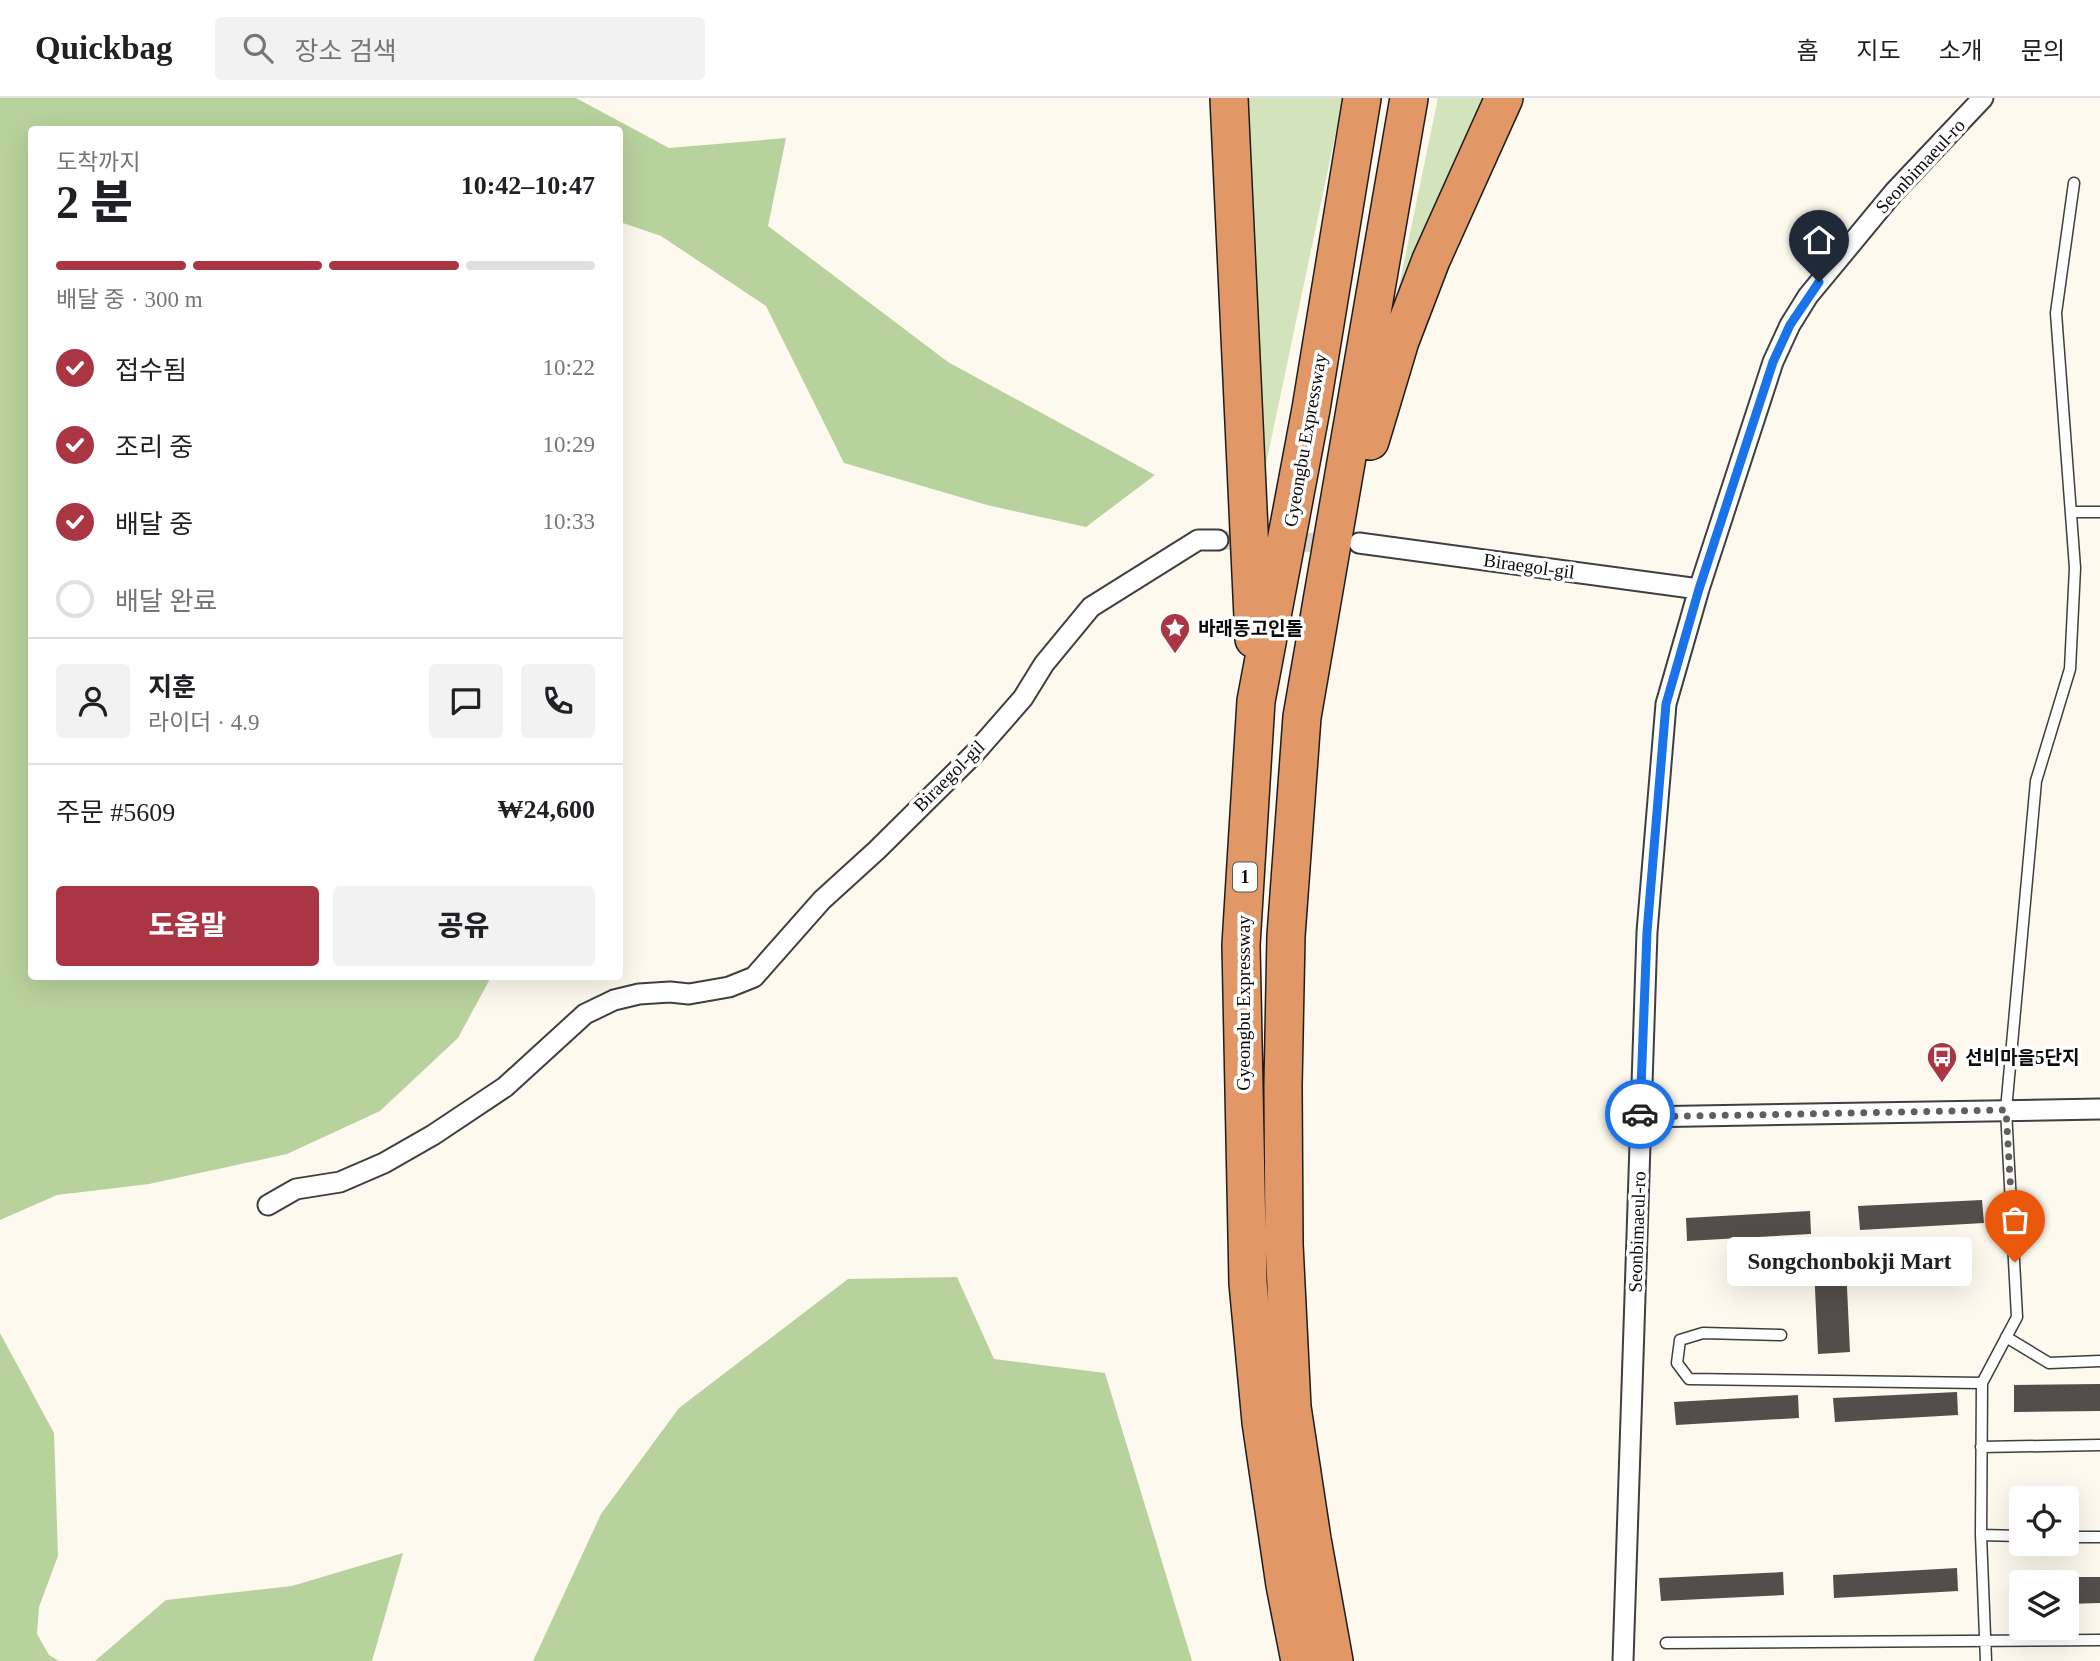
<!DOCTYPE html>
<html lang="ko">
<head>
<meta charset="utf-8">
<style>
  :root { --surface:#fff; --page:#f2f2f2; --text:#202124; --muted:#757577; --line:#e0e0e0; --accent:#aa3644 }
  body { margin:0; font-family:"Times New Roman","Noto Sans KR",serif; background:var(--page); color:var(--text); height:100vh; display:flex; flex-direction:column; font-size:26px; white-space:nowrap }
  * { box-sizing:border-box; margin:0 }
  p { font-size:23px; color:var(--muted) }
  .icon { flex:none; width:38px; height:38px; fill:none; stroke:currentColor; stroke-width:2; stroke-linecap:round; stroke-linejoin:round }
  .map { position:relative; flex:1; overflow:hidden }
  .details { position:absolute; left:28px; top:28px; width:595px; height:854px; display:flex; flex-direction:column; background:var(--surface); border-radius:7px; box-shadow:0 7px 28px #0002 }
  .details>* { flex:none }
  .fabs { position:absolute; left:2009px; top:1388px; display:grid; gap:14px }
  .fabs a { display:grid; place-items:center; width:70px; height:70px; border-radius:7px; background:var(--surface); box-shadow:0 7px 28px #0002; font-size:35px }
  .pin { position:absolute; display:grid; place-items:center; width:60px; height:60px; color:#fff; margin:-72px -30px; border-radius:50% 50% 50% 0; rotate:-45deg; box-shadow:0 0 7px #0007 }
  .pin .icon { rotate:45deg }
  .courier { position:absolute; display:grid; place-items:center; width:70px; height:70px; margin:-35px; border:5px solid #1a73e8; border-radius:50%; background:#fff; color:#222; box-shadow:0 2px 9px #0007 }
  .bubble { position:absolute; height:49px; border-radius:7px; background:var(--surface); box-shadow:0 7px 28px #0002; font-size:23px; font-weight:800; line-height:49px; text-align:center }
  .head em { font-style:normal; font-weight:800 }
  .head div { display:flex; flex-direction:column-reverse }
  .head { display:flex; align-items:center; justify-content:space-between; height:119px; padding:0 28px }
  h1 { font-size:46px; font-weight:800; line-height:52px }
  .bar { display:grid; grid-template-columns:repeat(4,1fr); gap:10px 7px; align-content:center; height:84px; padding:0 28px }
  .bar i { height:9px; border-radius:5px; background:var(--line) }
  .bar .active { background:var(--accent) }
  .bar p { grid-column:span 4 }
  .line { display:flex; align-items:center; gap:18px; padding:0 28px; border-top:2px solid var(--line) }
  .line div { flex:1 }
  .round { display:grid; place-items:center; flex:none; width:74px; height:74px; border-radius:7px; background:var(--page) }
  ol { padding:0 28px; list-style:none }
  li { display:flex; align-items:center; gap:21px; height:77px }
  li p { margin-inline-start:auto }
  li .icon { padding:7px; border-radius:50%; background:var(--accent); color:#fff; stroke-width:4 }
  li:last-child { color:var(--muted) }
  li i { width:38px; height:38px; border:4px solid var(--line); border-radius:50% }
  .primary-button { display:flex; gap:14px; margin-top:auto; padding:14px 28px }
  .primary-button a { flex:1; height:80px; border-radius:7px; background:var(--accent); color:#fff; font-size:28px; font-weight:800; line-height:80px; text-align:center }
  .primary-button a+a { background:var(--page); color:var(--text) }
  header { display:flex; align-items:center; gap:42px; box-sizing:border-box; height:98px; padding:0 35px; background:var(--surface); border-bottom:2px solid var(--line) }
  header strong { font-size:33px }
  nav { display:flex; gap:38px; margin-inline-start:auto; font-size:24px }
  .search { width:490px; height:63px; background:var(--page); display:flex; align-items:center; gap:18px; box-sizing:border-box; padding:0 24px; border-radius:7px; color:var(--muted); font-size:26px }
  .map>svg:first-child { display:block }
  .green { fill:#d3e3bc }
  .forest { fill:#b8d29d }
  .building { fill:#544d4a }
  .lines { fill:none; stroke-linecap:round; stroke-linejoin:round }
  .minor-tunnel { stroke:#d9d5cc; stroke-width:19; stroke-dasharray:19 10; stroke-linecap:butt }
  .service-casing { stroke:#3f3f3f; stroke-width:13 }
  .minor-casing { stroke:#3f3f3f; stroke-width:23 }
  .motorway-casing { stroke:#1d1d1d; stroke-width:40 }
  .service { stroke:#fff; stroke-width:10 }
  .minor { stroke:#fff; stroke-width:19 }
  .motorway { stroke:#e29767; stroke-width:37 }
  .done { stroke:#605f5b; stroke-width:7; stroke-dasharray:0 12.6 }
  .route { stroke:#1a73e8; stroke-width:9 }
  .labels { text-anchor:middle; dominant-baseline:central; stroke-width:7; stroke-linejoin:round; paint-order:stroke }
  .shield { fill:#fff; stroke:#555; stroke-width:2 }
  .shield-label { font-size:18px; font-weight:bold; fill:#0c0c0c }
  .street-label { font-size:19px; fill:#0c0c0c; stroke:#fff }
  .poi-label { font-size:19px; font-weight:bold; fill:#0c0c0c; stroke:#fff; text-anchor:start }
</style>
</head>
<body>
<header>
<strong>Quickbag</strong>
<div class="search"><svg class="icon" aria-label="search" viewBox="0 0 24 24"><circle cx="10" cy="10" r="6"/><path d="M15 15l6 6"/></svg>장소 검색</div>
<nav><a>홈</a><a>지도</a><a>소개</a><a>문의</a></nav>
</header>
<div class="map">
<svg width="2100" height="1563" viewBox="0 0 2100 1563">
  <rect width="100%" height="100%" fill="#fdf9ee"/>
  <!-- green -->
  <path class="green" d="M1242 0H1343L1261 390Z
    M1438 0H1487L1394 212Z"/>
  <!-- forest -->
  <path class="forest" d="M0 0H576L669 50 786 40 768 128 948 264 1155 377 1086 429 987 407 844 365 766 208 661 138 620 124V32H32V878L491 879 458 940 380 1013 287 1056 149 1086 57 1097 0 1122Z
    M957 1179 994 1261 1105 1275 1192 1563H533L601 1416 679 1310 848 1181Z
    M0 1235 54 1335 58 1458 39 1509 37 1536 49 1557 59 1563H0Z
    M403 1455 372 1563H95L166 1502 292 1488Z"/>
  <!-- building -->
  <path class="building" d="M1982 1102 1984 1125 1860 1132 1858 1108Z
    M1810 1113 1811 1136 1687 1143 1686 1120Z
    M1846 1167 1850 1254 1818 1256 1814 1169Z
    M2100 1286V1313L2014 1314V1287Z
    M1957 1294 1958 1317 1835 1324 1833 1300Z
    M1798 1297 1799 1320 1676 1327 1674 1304Z
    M1957 1470 1958 1493 1834 1500 1833 1477Z
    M1783 1474 1784 1497 1661 1503 1659 1480Z
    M2067 1479H2100V1505L2067 1506Z"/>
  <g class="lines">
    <!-- minor-tunnel -->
    <path class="minor-tunnel" d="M1218 442 1340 445"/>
    <!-- service casing -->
    <g class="service-casing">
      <path id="service" d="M2071 414H2100
        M1781 1237 1703 1235 1680 1242 1677 1265 1689 1281 1982 1285
        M2006 1239 2049 1265 2100 1263
        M1981 1349 2100 1347
        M1981 1437 2021 1438
        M2067 1439H2100
        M1666 1545 2100 1542
        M1986 1563 1981 1437 1982 1285 2017 1219 2006 1012 2036 683 2070 571 2075 470 2056 215 2074 85"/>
    </g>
    <!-- minor casing -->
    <g class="minor-casing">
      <path id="minor" d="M1359 445 1699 491
        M1640 1019 2100 1011
        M268 1107 296 1091 340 1084 384 1065 433 1037 505 989 585 916 614 902 639 896 670 894 689 896 729 889 754 879 822 802 877 752 974 656 1023 600 1044 566 1091 509 1198 442H1218
        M1623 1563 1647 834 1666 606 1699 491 1773 264 1790 227 1808 198 1894 94 1983 0"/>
    </g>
    <!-- motorway casing -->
    <g class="motorway-casing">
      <path id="motorway" d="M1229 0 1254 541
        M1370 343 1400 243 1431 162 1504 0
        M1300 1563 1285 1487 1261 1324 1248 1185 1241 847 1256 603 1311 311 1362 0
        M1334 1563 1312 1441 1292 1309 1284 1146 1283 988 1286 838 1302 619 1409 0"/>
    </g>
    <!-- service -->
    <use href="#service" class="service"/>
    <!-- minor -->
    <use href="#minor" class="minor"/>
    <!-- motorway -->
    <use href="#motorway" class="motorway"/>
  </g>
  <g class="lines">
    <!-- done -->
    <path class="done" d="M1640 1016V1019L2006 1012 2015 1164"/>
    <!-- route -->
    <path class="route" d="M1640 1016 1647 834 1666 606 1699 491 1773 264 1790 227 1819 184"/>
  </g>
  <!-- icons -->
  <defs>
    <g id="sight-pin" transform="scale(1.575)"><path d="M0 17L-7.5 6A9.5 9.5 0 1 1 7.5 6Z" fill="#aa3644" stroke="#fff"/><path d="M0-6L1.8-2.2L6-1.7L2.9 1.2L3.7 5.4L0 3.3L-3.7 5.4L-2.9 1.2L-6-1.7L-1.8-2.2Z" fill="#fff"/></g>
    <g id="bus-pin" transform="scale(1.575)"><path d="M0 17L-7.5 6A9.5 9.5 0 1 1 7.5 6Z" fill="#aa3644" stroke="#fff"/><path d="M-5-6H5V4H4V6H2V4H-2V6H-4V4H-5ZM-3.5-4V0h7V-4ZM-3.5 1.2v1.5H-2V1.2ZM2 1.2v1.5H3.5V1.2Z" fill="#fff"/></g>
  </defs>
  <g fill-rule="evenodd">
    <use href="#sight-pin" x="1175" y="530"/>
    <use href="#bus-pin" x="1942" y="959"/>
  </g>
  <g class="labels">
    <!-- shield labels -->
    <rect class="shield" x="1233" y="764.5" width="24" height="29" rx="5"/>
    <g class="shield-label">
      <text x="1245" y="779">1</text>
    </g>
    <!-- street labels -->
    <g class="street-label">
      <text transform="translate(1920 68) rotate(-47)">Seonbimaeul-ro</text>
      <text transform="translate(1305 342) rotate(-80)">Gyeongbu Expressway</text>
      <text transform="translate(1529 468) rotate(8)">Biraegol-gil</text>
      <text transform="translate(949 678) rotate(-45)">Biraegol-gil</text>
      <text transform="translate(1243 905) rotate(-90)">Gyeongbu Expressway</text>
      <text transform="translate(1637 1134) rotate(-88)">Seonbimaeul-ro</text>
    </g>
    <!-- poi labels -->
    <g class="poi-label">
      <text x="1198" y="530">바래동고인돌</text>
      <text x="1965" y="959">선비마을5단지</text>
    </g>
  </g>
</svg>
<div class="fabs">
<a><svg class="icon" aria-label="locate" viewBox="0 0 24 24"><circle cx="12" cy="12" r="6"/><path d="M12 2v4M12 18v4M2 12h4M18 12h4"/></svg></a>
<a><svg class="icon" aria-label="layers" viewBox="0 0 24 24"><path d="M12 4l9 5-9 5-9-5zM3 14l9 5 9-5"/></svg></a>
</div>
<div class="pin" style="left:2015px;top:1164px;background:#ea580c"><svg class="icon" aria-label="bag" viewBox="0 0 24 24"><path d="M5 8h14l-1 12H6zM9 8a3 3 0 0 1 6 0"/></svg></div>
<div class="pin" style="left:1819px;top:184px;background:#1f2937"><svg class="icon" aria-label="home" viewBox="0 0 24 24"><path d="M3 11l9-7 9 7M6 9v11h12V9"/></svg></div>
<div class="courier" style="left:1640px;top:1016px"><svg class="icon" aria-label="car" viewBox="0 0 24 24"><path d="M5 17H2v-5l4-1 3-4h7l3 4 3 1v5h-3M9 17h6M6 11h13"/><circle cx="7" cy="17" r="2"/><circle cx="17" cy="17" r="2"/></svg></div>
<div class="bubble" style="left:1727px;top:1139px;width:245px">Songchonbokji Mart</div>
<section class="details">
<div class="head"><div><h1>2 분</h1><p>도착까지</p></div><em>10:42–10:47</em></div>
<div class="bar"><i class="active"></i><i class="active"></i><i class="active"></i><i></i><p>배달 중 · 300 m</p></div>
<ol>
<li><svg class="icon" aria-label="check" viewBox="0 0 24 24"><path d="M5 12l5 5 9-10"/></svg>접수됨<p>10:22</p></li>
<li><svg class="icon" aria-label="check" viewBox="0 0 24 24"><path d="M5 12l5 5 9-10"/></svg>조리 중<p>10:29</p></li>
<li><svg class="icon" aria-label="check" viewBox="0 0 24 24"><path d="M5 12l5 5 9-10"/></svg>배달 중<p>10:33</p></li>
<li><i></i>배달 완료</li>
</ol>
<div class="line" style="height:126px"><a class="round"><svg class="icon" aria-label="person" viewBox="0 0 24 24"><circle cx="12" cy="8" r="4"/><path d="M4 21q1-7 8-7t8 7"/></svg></a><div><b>지훈</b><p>라이더 · 4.9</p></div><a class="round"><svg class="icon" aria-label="chat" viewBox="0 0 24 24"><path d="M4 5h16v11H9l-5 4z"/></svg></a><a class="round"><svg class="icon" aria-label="phone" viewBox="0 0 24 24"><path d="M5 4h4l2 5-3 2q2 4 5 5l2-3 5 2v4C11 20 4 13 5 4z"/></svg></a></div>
<div class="line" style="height:91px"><div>주문 #5609</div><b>₩24,600</b></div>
<div class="primary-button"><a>도움말</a><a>공유</a></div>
</section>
</div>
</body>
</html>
